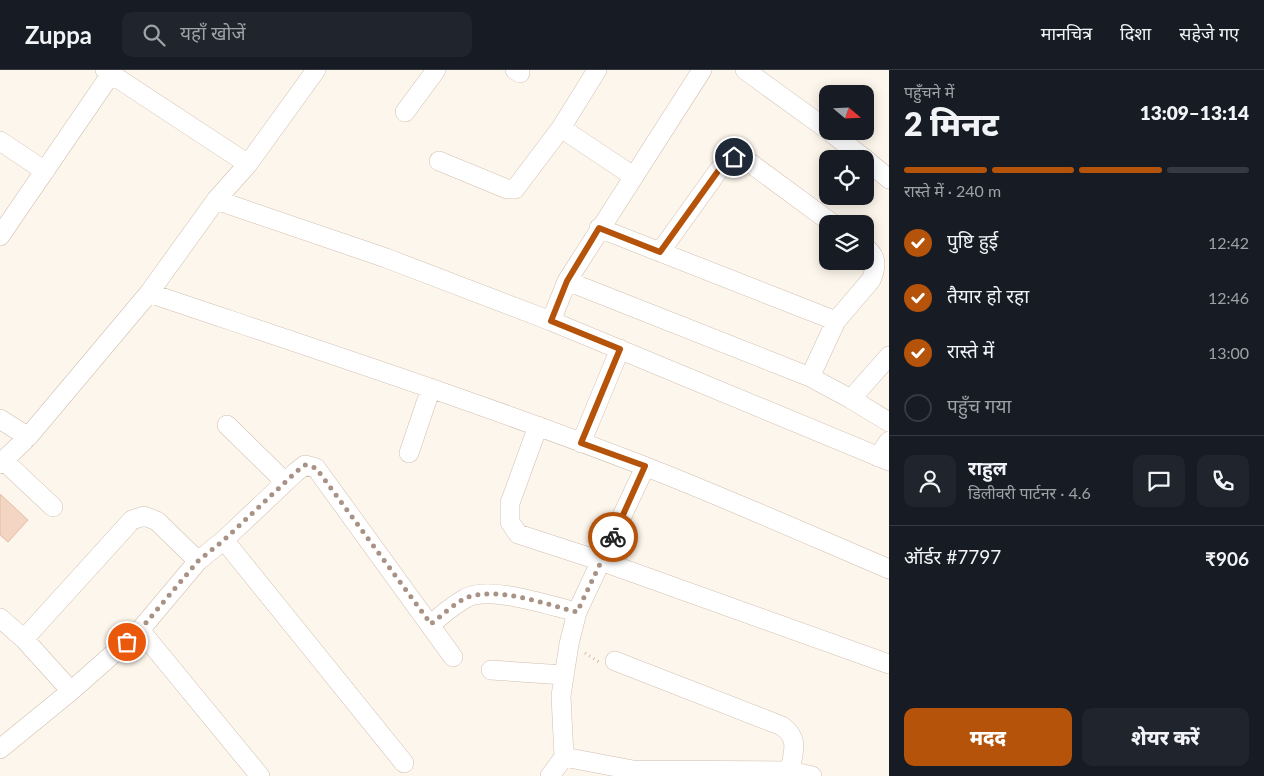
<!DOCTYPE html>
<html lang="hi">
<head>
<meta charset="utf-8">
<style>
  :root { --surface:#171b24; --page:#20242c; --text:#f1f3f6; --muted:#9ea1a6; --line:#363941; --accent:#b45309 }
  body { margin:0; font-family:Lato,"Noto Sans Devanagari",sans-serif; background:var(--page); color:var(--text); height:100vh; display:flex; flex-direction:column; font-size:19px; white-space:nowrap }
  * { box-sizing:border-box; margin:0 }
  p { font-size:16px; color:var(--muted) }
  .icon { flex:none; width:28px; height:28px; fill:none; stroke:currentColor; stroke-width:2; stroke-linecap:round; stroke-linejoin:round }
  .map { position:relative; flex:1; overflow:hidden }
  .side { display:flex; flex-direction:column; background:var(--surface); width:375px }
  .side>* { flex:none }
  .needle { width:32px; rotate:109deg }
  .tools { position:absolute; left:819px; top:15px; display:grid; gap:10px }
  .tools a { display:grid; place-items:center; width:55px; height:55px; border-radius:10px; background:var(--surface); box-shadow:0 2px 12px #0003; font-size:25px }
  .pin { position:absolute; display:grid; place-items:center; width:42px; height:42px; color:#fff; margin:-21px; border:2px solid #fff; border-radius:50%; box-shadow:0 1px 5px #0007 }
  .courier { position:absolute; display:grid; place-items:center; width:50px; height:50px; margin:-25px; border:4px solid #b45309; border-radius:50%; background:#fff; color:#222; box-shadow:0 1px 6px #0007 }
  .summary em { font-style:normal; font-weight:800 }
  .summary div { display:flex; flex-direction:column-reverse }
  .summary { display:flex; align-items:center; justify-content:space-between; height:85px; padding:0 15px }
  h1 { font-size:32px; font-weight:800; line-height:38px }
  .bar { display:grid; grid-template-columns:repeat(4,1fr); gap:8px 5px; align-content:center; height:60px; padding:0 15px }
  .bar i { height:6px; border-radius:4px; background:var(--line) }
  .bar .current { background:var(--accent) }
  .bar p { grid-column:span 4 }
  .line { display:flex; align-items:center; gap:12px; padding:0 15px; border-top:1px solid var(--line) }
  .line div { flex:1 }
  .round { display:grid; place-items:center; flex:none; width:52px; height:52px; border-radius:10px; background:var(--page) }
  ol { padding:0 15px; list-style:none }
  li { display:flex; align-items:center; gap:15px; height:55px }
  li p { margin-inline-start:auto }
  li .icon { padding:5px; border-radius:50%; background:var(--accent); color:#fff; stroke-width:4 }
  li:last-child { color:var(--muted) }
  li i { width:28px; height:28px; border:2px solid var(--line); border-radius:50% }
  .cta { display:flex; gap:10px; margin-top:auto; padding:10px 15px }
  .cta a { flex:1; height:58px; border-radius:10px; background:var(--accent); color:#fff; font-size:20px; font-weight:800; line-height:58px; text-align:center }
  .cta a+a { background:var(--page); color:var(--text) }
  header { display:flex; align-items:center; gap:30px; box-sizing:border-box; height:70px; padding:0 25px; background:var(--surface); border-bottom:1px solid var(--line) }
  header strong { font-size:24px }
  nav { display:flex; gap:28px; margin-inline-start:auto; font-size:18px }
  .search { width:350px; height:45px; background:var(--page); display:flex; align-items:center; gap:12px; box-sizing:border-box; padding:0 18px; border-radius:10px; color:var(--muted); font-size:19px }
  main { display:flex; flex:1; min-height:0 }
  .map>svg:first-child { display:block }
  .building { fill:#f3d5c3; stroke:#e6bba3 }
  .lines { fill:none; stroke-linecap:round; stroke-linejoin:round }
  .minor-casing { stroke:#d1beb0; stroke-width:20 }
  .path { stroke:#d9b8a5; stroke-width:3; stroke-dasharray:1 4; stroke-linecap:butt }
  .minor { stroke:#fff; stroke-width:19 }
  .done { stroke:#a89285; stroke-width:5; stroke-dasharray:0 9 }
  .route { stroke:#b45309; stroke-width:6 }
</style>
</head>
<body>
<header>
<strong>Zuppa</strong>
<div class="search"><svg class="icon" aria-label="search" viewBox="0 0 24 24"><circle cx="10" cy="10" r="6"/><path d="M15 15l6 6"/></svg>यहाँ खोजें</div>
<nav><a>मानचित्र</a><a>दिशा</a><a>सहेजे गए</a></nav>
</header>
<main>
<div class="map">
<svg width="889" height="706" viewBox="0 0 889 706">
  <rect width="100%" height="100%" fill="#fdf6ec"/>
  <!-- building -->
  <path class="building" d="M0 424 28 450 8 472 0 465Z"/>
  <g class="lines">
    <!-- minor casing -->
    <g class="minor-casing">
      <path id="minor" d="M105 0 248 94
        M515 0 520 3
        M597 0 561 58 633 106
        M745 0 828 60
        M405 42 436 0
        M829 61 865 89
        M0 71 45 101
        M865 89 889 109
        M439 91 507 119H515L561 58
        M216 130 386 188 551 251 889 391
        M599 158 836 251 871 210C877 196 877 186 865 177
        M0 166 111 4
        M660 182 726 90 734 87H742L833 154
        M567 211 702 0
        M149 223C315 279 481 333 644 396 726 428 807 464 889 499
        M551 251 567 211 810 307 851 329 889 286
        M810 307 836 251
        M851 329 889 352
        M0 349 28 367
        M227 355 285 412
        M538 356 510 433V452L518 464 601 491 889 594
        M581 373 620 279
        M409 383 431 318
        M878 387 889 371
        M4 391 53 437
        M0 394 28 367 149 223 216 130 248 94 316 0
        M224 470 404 693
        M577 542 645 397
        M0 548 24 569
        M431 555C441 545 454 535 466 528 491 515 550 536 577 542L569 574 561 626 564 687
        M140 560 260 706
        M615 591 782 656C800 669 793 682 790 701
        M491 600 564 605
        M71 621 24 569 132 450 144 446 157 451 198 491
        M0 679 71 621 140 560 198 491 224 470 296 402 305 395 316 398 453 587
        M550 706 564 687 633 700 790 701 812 706"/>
    </g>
    <!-- path -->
    <path class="path" d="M585 583 599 592"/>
    <!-- minor -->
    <use href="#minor" class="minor"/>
  </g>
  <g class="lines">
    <!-- done -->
    <path class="done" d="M127 572 140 560 198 491 224 470 296 402 305 395 316 398 431 554C440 547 457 531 468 527 501 517 545 534 577 542L613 467"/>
    <!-- route -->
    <path class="route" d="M613 467 645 396 581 373 620 279 551 251 567 211 599 158 660 182 726 90 734 87"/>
  </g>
</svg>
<div class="tools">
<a><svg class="needle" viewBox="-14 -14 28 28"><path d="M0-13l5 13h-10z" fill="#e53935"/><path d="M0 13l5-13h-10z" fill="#9ea1a6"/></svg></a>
<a><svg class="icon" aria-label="locate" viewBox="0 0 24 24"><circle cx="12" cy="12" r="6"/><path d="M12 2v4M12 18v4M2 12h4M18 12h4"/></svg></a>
<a><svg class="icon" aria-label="layers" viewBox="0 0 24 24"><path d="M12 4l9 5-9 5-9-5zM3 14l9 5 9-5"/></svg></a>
</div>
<div class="pin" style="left:127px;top:572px;background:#ea580c"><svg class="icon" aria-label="bag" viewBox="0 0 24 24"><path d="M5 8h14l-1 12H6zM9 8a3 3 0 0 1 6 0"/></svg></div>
<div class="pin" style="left:734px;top:87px;background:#1f2937"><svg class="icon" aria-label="home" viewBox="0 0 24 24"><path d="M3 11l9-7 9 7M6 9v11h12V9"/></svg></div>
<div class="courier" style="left:613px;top:467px"><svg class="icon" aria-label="bike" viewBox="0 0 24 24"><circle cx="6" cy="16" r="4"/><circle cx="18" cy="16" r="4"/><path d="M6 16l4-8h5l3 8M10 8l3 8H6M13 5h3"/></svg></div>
</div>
<section class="side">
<div class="summary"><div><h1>2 मिनट</h1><p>पहुँचने में</p></div><em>13:09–13:14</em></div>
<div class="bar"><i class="current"></i><i class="current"></i><i class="current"></i><i></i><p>रास्ते में · 240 m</p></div>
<ol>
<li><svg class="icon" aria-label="check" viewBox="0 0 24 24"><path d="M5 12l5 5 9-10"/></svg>पुष्टि हुई<p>12:42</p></li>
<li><svg class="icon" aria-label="check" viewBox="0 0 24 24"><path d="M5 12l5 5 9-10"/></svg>तैयार हो रहा<p>12:46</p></li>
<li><svg class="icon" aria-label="check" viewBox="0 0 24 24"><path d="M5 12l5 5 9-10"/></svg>रास्ते में<p>13:00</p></li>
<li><i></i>पहुँच गया</li>
</ol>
<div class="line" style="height:90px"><a class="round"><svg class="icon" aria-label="person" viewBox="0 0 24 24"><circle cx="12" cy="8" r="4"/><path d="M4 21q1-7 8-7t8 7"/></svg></a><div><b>राहुल</b><p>डिलीवरी पार्टनर · 4.6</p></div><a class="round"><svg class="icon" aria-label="chat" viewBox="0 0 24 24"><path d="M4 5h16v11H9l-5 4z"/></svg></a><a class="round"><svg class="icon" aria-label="phone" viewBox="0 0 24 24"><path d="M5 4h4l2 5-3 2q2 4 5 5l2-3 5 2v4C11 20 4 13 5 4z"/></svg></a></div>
<div class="line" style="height:65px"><div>ऑर्डर #7797</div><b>₹906</b></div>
<div class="cta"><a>मदद</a><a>शेयर करें</a></div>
</section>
</main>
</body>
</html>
